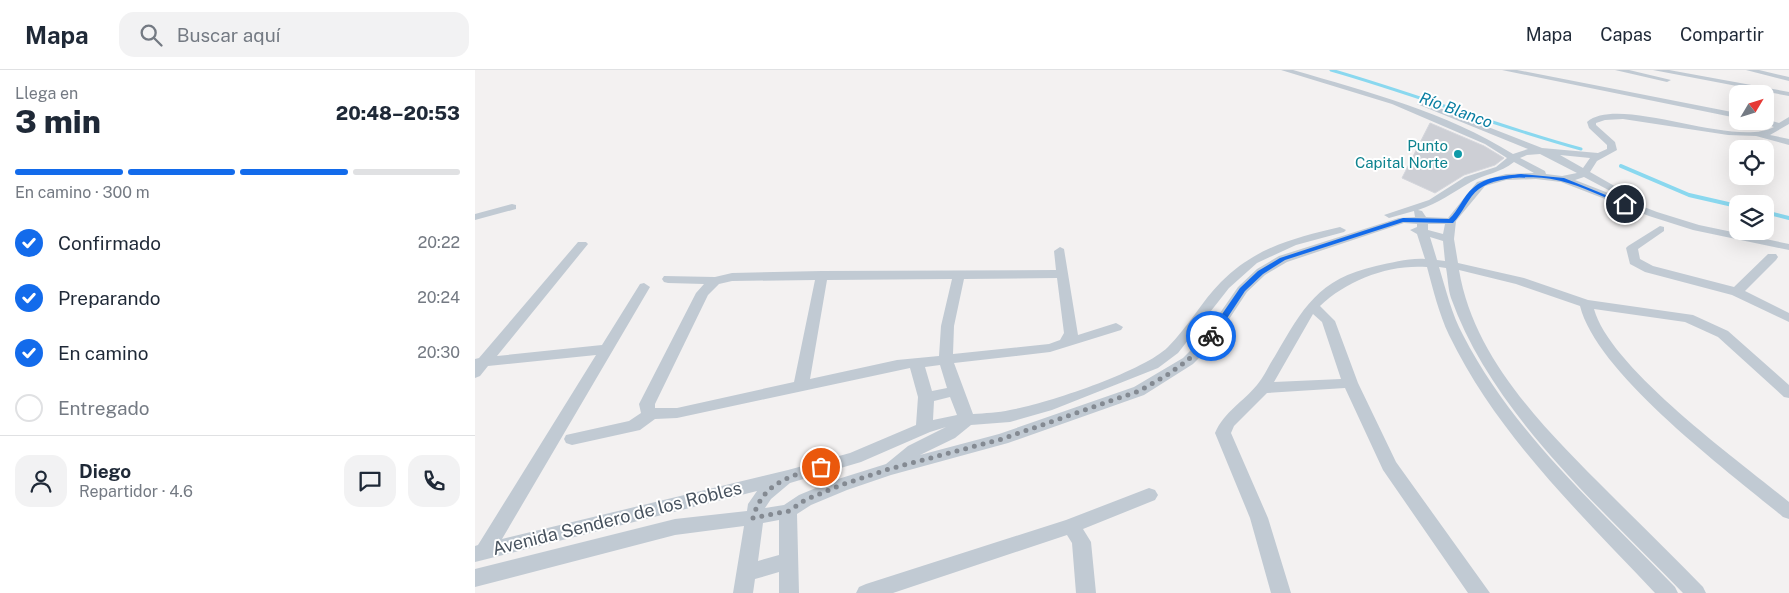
<!DOCTYPE html>
<html lang="es">
<head>
<meta charset="utf-8">
<style>
  :root { --surface:#fff; --page:#f2f2f3; --text:#1f2937; --muted:#747a83; --line:#e0e1e3; --accent:#136beb }
  body { margin:0; font-family:"Public Sans",sans-serif; background:var(--page); color:var(--text); height:100vh; display:flex; flex-direction:column; font-size:19px; white-space:nowrap }
  * { box-sizing:border-box; margin:0 }
  p { font-size:16px; color:var(--muted) }
  .icon { flex:none; width:28px; height:28px; fill:none; stroke:currentColor; stroke-width:2; stroke-linecap:round; stroke-linejoin:round }
  .map { position:relative; flex:1; overflow:hidden }
  .details { display:flex; flex-direction:column; background:var(--surface); width:475px }
  .details>* { flex:none }
  .needle { width:32px; rotate:52deg }
  .fabs { position:absolute; left:1254px; top:15px; display:grid; gap:10px }
  .fabs a { display:grid; place-items:center; width:45px; height:45px; border-radius:10px; background:var(--surface); box-shadow:0 5px 20px #0002; font-size:25px }
  .pin { position:absolute; display:grid; place-items:center; width:42px; height:42px; color:#fff; margin:-21px; border:2px solid #fff; border-radius:50%; box-shadow:0 1px 5px #0007 }
  .courier { position:absolute; display:grid; place-items:center; width:50px; height:50px; margin:-25px; border:4px solid #136beb; border-radius:50%; background:#fff; color:#222; box-shadow:0 1px 6px #0007 }
  .head em { font-style:normal; font-weight:800 }
  .head div { display:flex; flex-direction:column-reverse }
  .head { display:flex; align-items:center; justify-content:space-between; height:85px; padding:0 15px }
  h1 { font-size:32px; font-weight:800; line-height:38px }
  .bar { display:grid; grid-template-columns:repeat(4,1fr); gap:8px 5px; align-content:center; height:60px; padding:0 15px }
  .bar i { height:6px; border-radius:4px; background:var(--line) }
  .bar .selected { background:var(--accent) }
  .bar p { grid-column:span 4 }
  .line { display:flex; align-items:center; gap:12px; padding:0 15px; border-top:1px solid var(--line) }
  .line div { flex:1 }
  .round { display:grid; place-items:center; flex:none; width:52px; height:52px; border-radius:15px; background:var(--page) }
  ol { padding:0 15px; list-style:none }
  li { display:flex; align-items:center; gap:15px; height:55px }
  li p { margin-inline-start:auto }
  li .icon { padding:5px; border-radius:50%; background:var(--accent); color:#fff; stroke-width:4 }
  li:last-child { color:var(--muted) }
  li i { width:28px; height:28px; border:2px solid var(--line); border-radius:50% }
  header { display:flex; align-items:center; gap:30px; box-sizing:border-box; height:70px; padding:0 25px; background:var(--surface); border-bottom:1px solid var(--line) }
  header strong { font-size:24px }
  nav { display:flex; gap:28px; margin-inline-start:auto; font-size:18px }
  .search { width:350px; height:45px; background:var(--page); display:flex; align-items:center; gap:12px; box-sizing:border-box; padding:0 18px; border-radius:15px; color:var(--muted); font-size:19px }
  main { display:flex; flex:1; min-height:0 }
  .map>svg:first-child { display:block }
  .lines { fill:none; stroke-linecap:round; stroke-linejoin:round }
  .stream-far1 { stroke:#8ad8ef; stroke-width:3 }
  .stream { stroke:#8ad8ef; stroke-width:4 }
  .building { fill:#cdcfd5; stroke:#d4d6dc }
  .minor { fill:#c1cad3; fill-rule:evenodd }
  .route { fill:#136beb }
  .done { stroke:#848a92; stroke-width:5; stroke-dasharray:0 9 }
  .culture-dot { fill:#0f9aa8; stroke:#fff; stroke-width:2 }
  .labels { text-anchor:middle; dominant-baseline:central; stroke-width:4; stroke-linejoin:round; paint-order:stroke }
  .far-culture-label { font-size:15px; fill:#0d838f; stroke:#fff; text-anchor:end }
  .far-water-label { font-size:16px; font-style:italic; fill:#087ea2; stroke:#fff }
  .street-label { font-size:18px; fill:#48535f; stroke:#fff }
</style>
</head>
<body>
<header>
<strong>Mapa</strong>
<div class="search"><svg class="icon" aria-label="search" viewBox="0 0 24 24"><circle cx="10" cy="10" r="6"/><path d="M15 15l6 6"/></svg>Buscar aquí</div>
<nav><a>Mapa</a><a>Capas</a><a>Compartir</a></nav>
</header>
<main>
<section class="details">
<div class="head"><div><h1>3 min</h1><p>Llega en</p></div><em>20:48–20:53</em></div>
<div class="bar"><i class="selected"></i><i class="selected"></i><i class="selected"></i><i></i><p>En camino · 300 m</p></div>
<ol>
<li><svg class="icon" aria-label="check" viewBox="0 0 24 24"><path d="M5 12l5 5 9-10"/></svg>Confirmado<p>20:22</p></li>
<li><svg class="icon" aria-label="check" viewBox="0 0 24 24"><path d="M5 12l5 5 9-10"/></svg>Preparando<p>20:24</p></li>
<li><svg class="icon" aria-label="check" viewBox="0 0 24 24"><path d="M5 12l5 5 9-10"/></svg>En camino<p>20:30</p></li>
<li><i></i>Entregado</li>
</ol>
<div class="line" style="height:90px"><a class="round"><svg class="icon" aria-label="person" viewBox="0 0 24 24"><circle cx="12" cy="8" r="4"/><path d="M4 21q1-7 8-7t8 7"/></svg></a><div><b>Diego</b><p>Repartidor · 4.6</p></div><a class="round"><svg class="icon" aria-label="chat" viewBox="0 0 24 24"><path d="M4 5h16v11H9l-5 4z"/></svg></a><a class="round"><svg class="icon" aria-label="phone" viewBox="0 0 24 24"><path d="M5 4h4l2 5-3 2q2 4 5 5l2-3 5 2v4C11 20 4 13 5 4z"/></svg></a></div>
</section>
<div class="map">
<svg width="1314" height="523" viewBox="0 0 1314 523">
  <rect width="100%" height="100%" fill="#f3f1f1"/>
  <g class="lines">
    <!-- stream-far1 -->
    <path class="stream-far1" d="M856 0C940 24 1021 56 1106 79"/>
    <!-- stream -->
    <path class="stream" d="M1146 96 1214 125 1262 136
      M1290 142 1314 148"/>
  </g>
  <!-- building -->
  <path class="building" d="M955 53 1009 76 1029 88 1020 95 989 105 960 123 927 108Z"/>
  <g class="lines">
    <!-- minor -->
    <path class="minor" d="M806 0H818C893 22 971 42 1038 84L1053 79 942 34 949 32 1067 78 1123 83 1132 79V75L1114 58 1112 52C1145 24 1258 79 1299 57L1282 51H1290V49L1304 53 1314 47V54L1295 65 1314 69V75L1281 66 1253 65 1148 49 1130 50 1121 53V55L1140 72 1142 80 1122 91 1115 102 1150 122 1145 125 1141 124 1109 107 1100 110 1182 142 1224 155 1314 174V180L1218 160 1174 146 1086 112 1061 109 1031 110 1010 116 981 151 979 169 983 193 1049 208 1113 230 1218 245 1253 261 1314 315V328L1309 327 1243 267 1210 252 1119 239C1135 298 1264 391 1314 432V449L1308 447C1253 401 1122 304 1105 236L1041 214 984 200C999 290 1072 361 1134 423 1165 454 1197 485 1228 517L1231 523H1208C1125 437 1017 343 976 228 973 219 973 208 971 198L964 197C971 220 977 245 988 265 1039 364 1124 438 1200 517L1203 523H1180C1105 443 1023 366 974 265 964 244 958 219 952 197 914 194 872 210 845 236L860 251 883 313 921 392 1015 523H993L908 400 870 318 792 323 759 356 756 363 793 448 816 523H796L775 448 740 363C749 342 768 332 782 315 789 307 794 295 800 286 828 238 843 209 901 196 917 193 933 188 950 189L942 164 935 160 942 157V154L929 153 812 192 790 205 772 222 737 275 718 294 669 325 533 373 416 405 372 420 336 435 322 444 324 523H304V502L280 509 278 523H258L269 456 200 465 0 517V499L200 449 272 441 273 434 282 421 0 492V476L3 475 121 285 13 296 5 306 0 308V289L4 288 103 172H111L113 174 22 286 127 275 165 214 169 213 175 217 27 469 313 400 375 383 441 355 443 327 435 298 202 348 180 349 165 360 97 375 91 373 89 369 91 365 154 351 166 343 164 334 221 223 229 214 193 213 189 212 187 209 189 206 240 207 257 203 347 201 581 200 579 181 585 177 589 179 603 265 641 253 648 257 646 260 575 282 479 293 498 344C510 343 523 343 535 340 571 334 669 301 693 277 713 257 727 231 746 212 781 177 819 168 865 157L871 160 869 162 821 175 782 193 754 218 703 283 683 298 577 340 535 352 496 355 480 368 445 385 524 364 659 317 708 288 727 269 763 217 782 199 804 186 924 148 940 147 939 141 914 148 909 145 954 130 990 107 1021 97 1032 88 1010 74 917 34ZM1065 84 1102 103 1087 106 1071 104 1070 101 1045 88 1052 85ZM1085 85 1115 88 1108 98ZM1039 92 1059 103 1031 104 1002 112 973 148 951 147 947 141 943 140C964 133 977 123 996 112 1010 104 1025 103 1039 92ZM953 154H970L968 164 953 160ZM955 167 968 171 970 191 962 190ZM582 208 589 263 585 270 574 274 478 284 479 256 489 209ZM477 209 466 256 464 286 422 290 335 309 352 210ZM340 210 319 312 202 338H180V334L233 225 244 214 257 211ZM838 244 847 252 866 309 799 312ZM465 295 472 318 457 321 450 297ZM475 327 482 345 458 350 459 331ZM471 357 433 376 411 394 360 410 324 425 309 435 290 438 296 429 315 413 386 392 455 362ZM304 450V485L283 491 288 453Z
      M1027 0H1042L1262 43V48Z
      M1140 0H1154L1196 10 1192 12Z
      M1178 0H1194L1314 22V26Z
      M1271 0H1284L1314 7V11Z
      M37 134 41 135V139L0 150V144Z
      M1185 156 1189 157V161L1163 179 1165 189 1178 196 1259 217 1293 184H1301L1303 187 1301 190 1270 221 1314 243V252L1257 225 1170 202 1155 194 1151 178 1153 176Z
      M674 418 680 420 683 425 680 430 608 459 616 472 621 523H601L597 473 592 465 418 523H381L384 517 391 514 591 450Z"/>
  </g>
  <!-- route -->
  <path class="route" d="M1046 104 1089 108 1153 134 1148 135C1128 127 1107 116 1086 111 1064 105 1023 105 1004 119 993 127 988 143 978 153L928 152 810 190 788 204 770 221 739 268 732 266 765 218 783 201 805 188 928 148 974 149C984 140 988 126 998 118 1011 106 1030 106 1046 104Z"/>
  <g class="lines">
    <!-- done -->
    <path class="done" d="M346 397C315 406 287 413 278 448L314 441 330 430 366 415 414 399 527 369 664 321 692 305 713 290 736 266"/>
  </g>
  <!-- markers -->
  <circle class="culture-dot" cx="983" cy="84" r="5"/>
  <g class="labels">
    <!-- far-culture labels -->
    <g class="far-culture-label">
      <text x="973" y="75">Punto<tspan x="973" dy="17">Capital Norte</tspan></text>
    </g>
    <!-- far-water labels -->
    <g class="far-water-label">
      <text transform="translate(981 40) rotate(20)">Río Blanco</text>
    </g>
    <!-- street labels -->
    <g class="street-label">
      <text transform="translate(142 448) rotate(-14)">Avenida Sendero de los Robles</text>
    </g>
  </g>
</svg>
<div class="fabs">
<a><svg class="needle" viewBox="-14 -14 28 28"><path d="M0-13l5 13h-10z" fill="#e53935"/><path d="M0 13l5-13h-10z" fill="#747a83"/></svg></a>
<a><svg class="icon" aria-label="locate" viewBox="0 0 24 24"><circle cx="12" cy="12" r="6"/><path d="M12 2v4M12 18v4M2 12h4M18 12h4"/></svg></a>
<a><svg class="icon" aria-label="layers" viewBox="0 0 24 24"><path d="M12 4l9 5-9 5-9-5zM3 14l9 5 9-5"/></svg></a>
</div>
<div class="pin" style="left:346px;top:397px;background:#ea580c"><svg class="icon" aria-label="bag" viewBox="0 0 24 24"><path d="M5 8h14l-1 12H6zM9 8a3 3 0 0 1 6 0"/></svg></div>
<div class="pin" style="left:1150px;top:134px;background:#1f2937"><svg class="icon" aria-label="home" viewBox="0 0 24 24"><path d="M3 11l9-7 9 7M6 9v11h12V9"/></svg></div>
<div class="courier" style="left:736px;top:266px"><svg class="icon" aria-label="bike" viewBox="0 0 24 24"><circle cx="6" cy="16" r="4"/><circle cx="18" cy="16" r="4"/><path d="M6 16l4-8h5l3 8M10 8l3 8H6M13 5h3"/></svg></div>
</div>
</main>
</body>
</html>
